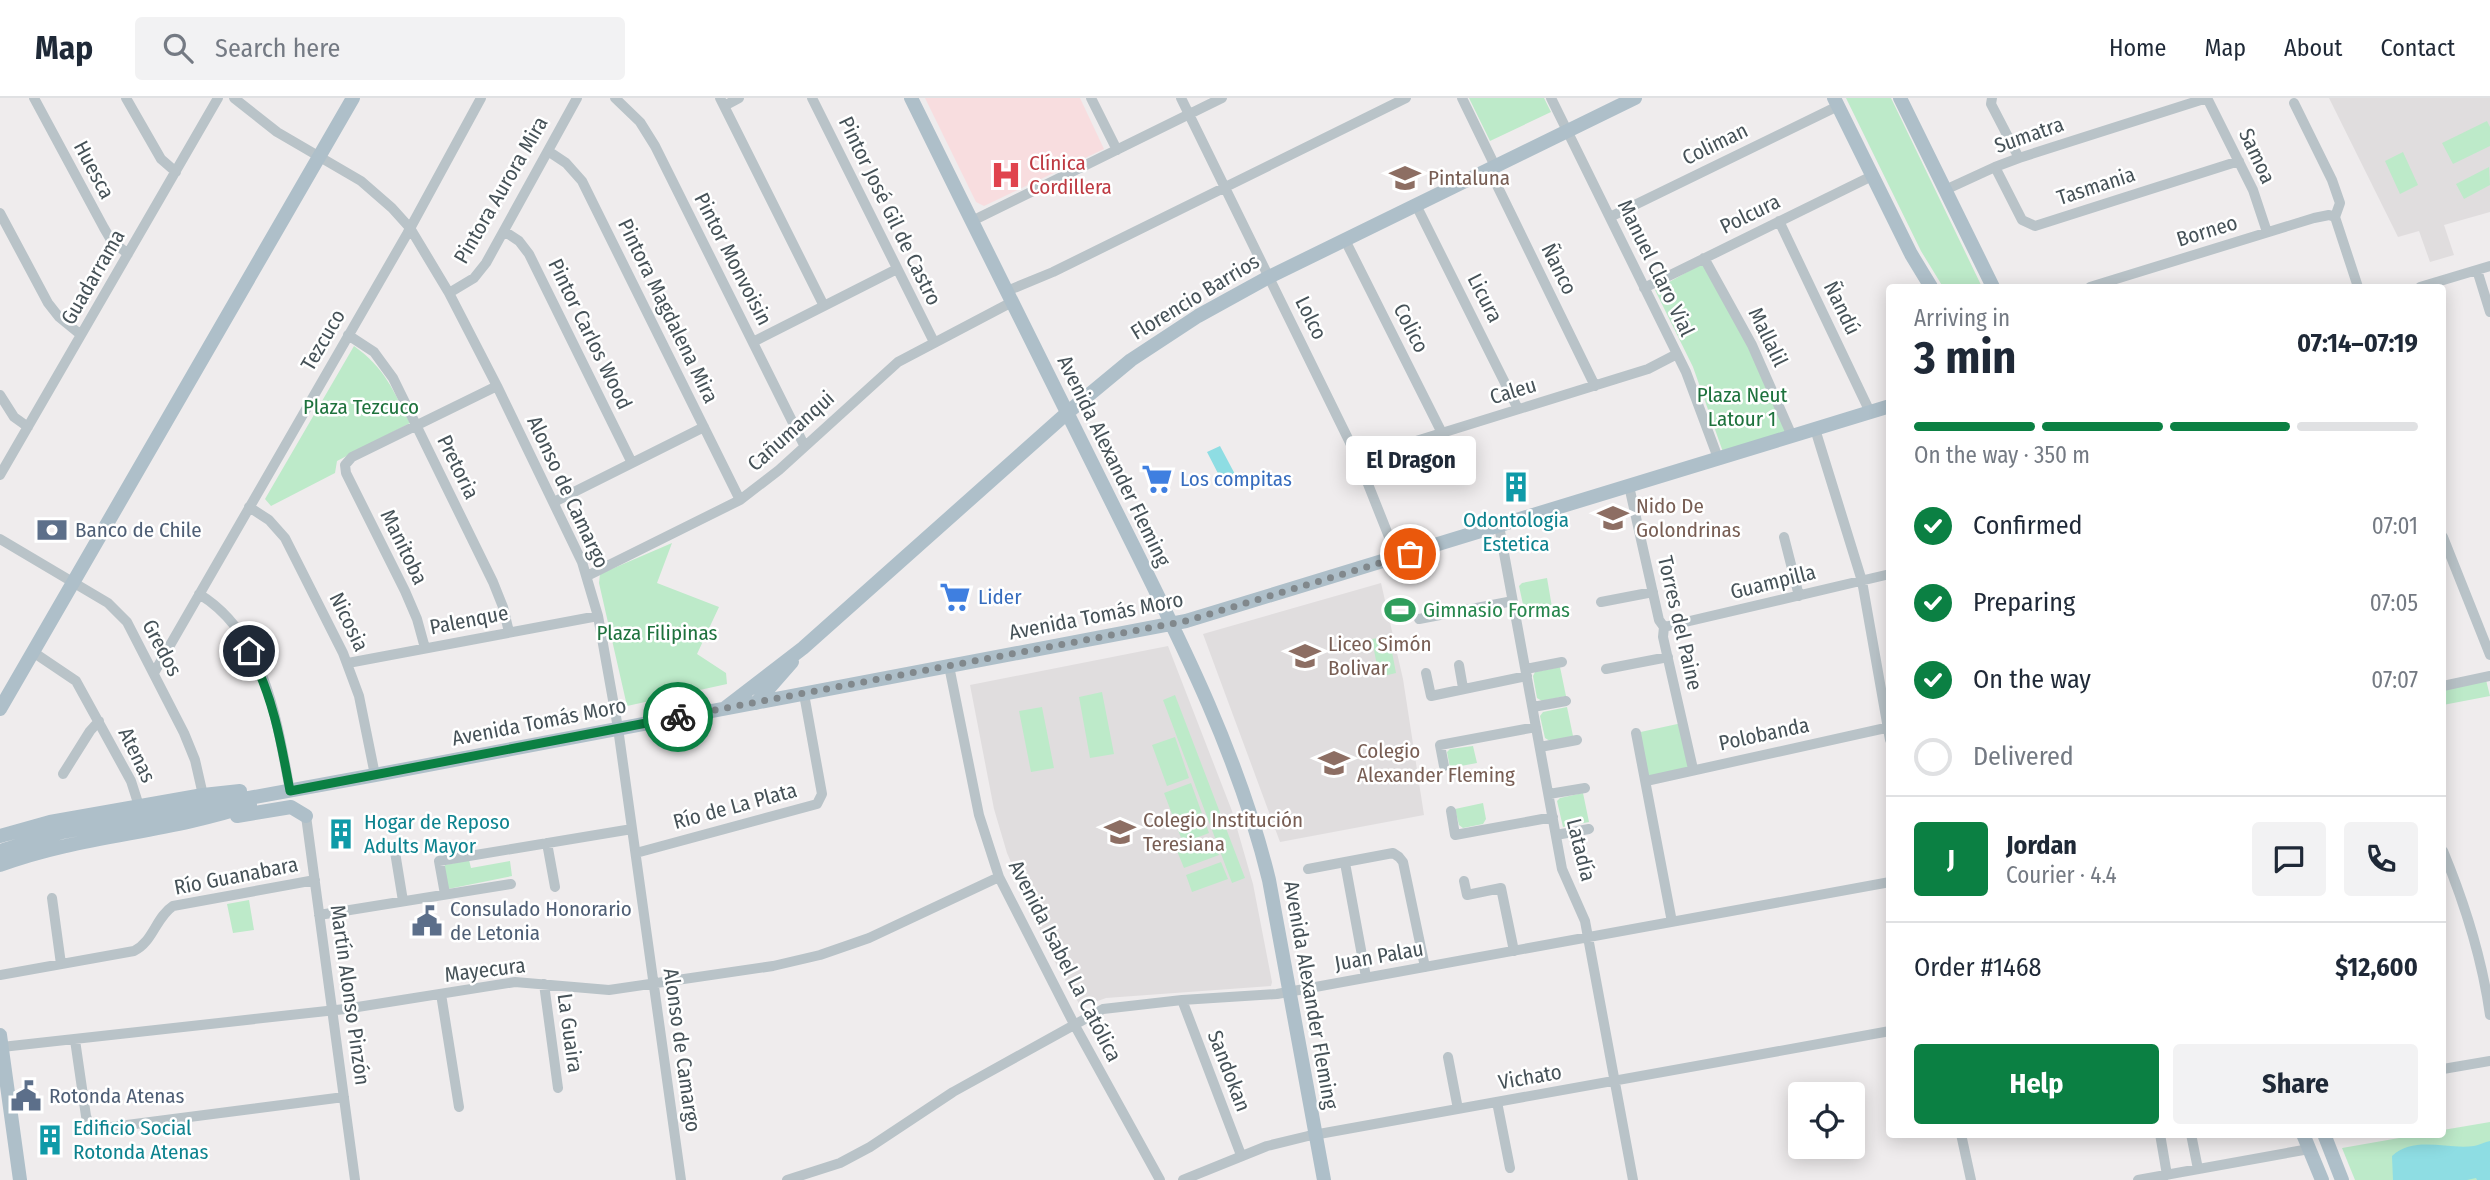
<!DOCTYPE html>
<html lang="en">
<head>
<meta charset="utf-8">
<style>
  :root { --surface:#fff; --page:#f2f2f3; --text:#1f2937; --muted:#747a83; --line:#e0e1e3; --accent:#0b8043 }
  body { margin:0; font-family:"Fira Sans Condensed",sans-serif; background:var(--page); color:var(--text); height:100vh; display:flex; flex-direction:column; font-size:26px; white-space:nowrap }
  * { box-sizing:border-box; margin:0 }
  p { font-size:23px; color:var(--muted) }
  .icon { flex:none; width:38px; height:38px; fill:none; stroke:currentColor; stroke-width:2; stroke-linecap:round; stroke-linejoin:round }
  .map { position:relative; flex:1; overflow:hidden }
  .sheet { position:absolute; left:1886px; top:186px; width:560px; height:854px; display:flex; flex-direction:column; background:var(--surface); border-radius:7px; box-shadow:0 4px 18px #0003 }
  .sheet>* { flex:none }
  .fabs { position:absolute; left:1788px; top:984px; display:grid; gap:14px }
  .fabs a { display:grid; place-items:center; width:77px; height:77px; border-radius:7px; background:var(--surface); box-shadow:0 4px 18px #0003; font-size:35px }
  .pin { position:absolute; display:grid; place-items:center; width:60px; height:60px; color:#fff; margin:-30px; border:4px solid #fff; border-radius:50%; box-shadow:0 2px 7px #0007 }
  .courier { position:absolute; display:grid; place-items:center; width:70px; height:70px; margin:-35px; border:5px solid #0b8043; border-radius:50%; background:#fff; color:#222; box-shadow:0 2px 9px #0007 }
  .bubble { position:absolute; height:49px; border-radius:7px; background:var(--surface); box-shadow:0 4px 18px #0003; font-size:23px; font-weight:700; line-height:49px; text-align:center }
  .overview em { font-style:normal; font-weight:700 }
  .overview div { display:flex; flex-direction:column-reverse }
  .overview { display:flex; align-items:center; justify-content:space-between; height:119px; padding:0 28px }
  h1 { font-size:46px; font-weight:700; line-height:52px }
  .bar { display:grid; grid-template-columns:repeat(4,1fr); gap:10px 7px; align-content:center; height:84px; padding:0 28px }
  .bar i { height:9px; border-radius:5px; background:var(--line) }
  .bar .selected { background:var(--accent) }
  .bar p { grid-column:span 4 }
  .line { display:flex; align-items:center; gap:18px; padding:0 28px; border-top:2px solid var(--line) }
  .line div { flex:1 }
  .round { display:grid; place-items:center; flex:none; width:74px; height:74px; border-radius:7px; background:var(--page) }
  ol { padding:0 28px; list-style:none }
  li { display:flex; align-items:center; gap:21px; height:77px }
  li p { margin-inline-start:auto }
  li .icon { padding:7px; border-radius:50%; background:var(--accent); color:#fff; stroke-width:4 }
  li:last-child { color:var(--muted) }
  li i { width:38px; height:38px; border:4px solid var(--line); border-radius:50% }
  .action { display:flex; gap:14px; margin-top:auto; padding:14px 28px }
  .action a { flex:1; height:80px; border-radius:7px; background:var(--accent); color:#fff; font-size:28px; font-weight:700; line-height:80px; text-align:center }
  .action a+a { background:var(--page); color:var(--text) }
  header { display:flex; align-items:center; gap:42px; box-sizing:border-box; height:98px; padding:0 35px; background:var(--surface); border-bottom:2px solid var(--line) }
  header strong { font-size:33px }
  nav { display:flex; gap:38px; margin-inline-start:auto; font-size:24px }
  .search { width:490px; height:63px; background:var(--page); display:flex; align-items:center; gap:18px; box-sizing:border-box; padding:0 24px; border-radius:7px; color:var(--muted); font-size:26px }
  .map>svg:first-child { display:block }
  .education { fill:#e0ddde }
  .medical { fill:#f8dddf }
  .green { fill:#bdeac9 }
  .water { fill:#8edde3 }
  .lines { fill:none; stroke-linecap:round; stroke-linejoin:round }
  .minor { stroke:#b9c3c8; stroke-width:10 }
  .major { stroke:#aebfc9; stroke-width:14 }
  .done { stroke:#81888c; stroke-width:7; stroke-dasharray:0 12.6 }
  .route { stroke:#0b8043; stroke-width:9 }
  .labels { text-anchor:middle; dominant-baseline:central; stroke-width:5; stroke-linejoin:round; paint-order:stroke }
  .street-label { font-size:21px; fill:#465258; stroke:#fff }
  .health-label { font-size:21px; fill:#be3a42; stroke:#fff; text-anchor:start }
  .education-label { font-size:21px; fill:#785e54; stroke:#fff; text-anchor:start }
  .park-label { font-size:21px; fill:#1e723d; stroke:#fff }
  .shop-label { font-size:21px; fill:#366cbe; stroke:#fff; text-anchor:start }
  .culture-label { font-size:21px; fill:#0d838f; stroke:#fff; text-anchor:start }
  .service-label { font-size:21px; fill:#4e5e75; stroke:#fff; text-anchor:start }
  .leisure-label { font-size:21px; fill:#27864d; stroke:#fff; text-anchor:start }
</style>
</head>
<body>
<header>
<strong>Map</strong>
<div class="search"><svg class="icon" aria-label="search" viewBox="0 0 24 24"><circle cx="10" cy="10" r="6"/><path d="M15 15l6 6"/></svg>Search here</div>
<nav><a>Home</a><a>Map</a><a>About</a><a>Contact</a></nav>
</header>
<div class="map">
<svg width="2490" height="1082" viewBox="0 0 2490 1082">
  <rect width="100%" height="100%" fill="#efeced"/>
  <!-- education -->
  <path class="education" d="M2329 0H2490V114L2444 127 2454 157 2430 164 2419 133 2398 139Z
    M1381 485 1403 581 1424 717 1280 744 1203 536Z
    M1168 548 1232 713 1253 786 1272 884 1271 888 1106 900 1081 909 1051 857 1007 755 994 711 970 587Z"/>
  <!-- medical -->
  <path class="medical" d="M925 0H1080L1104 51 984 108 976 104Z"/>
  <!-- green -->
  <path class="green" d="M1469 0H1544L1551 14 1490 43Z
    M1846 0H1891L1982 189H1943L1921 153Z
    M2487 23 2490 29V48L2453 66 2442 45Z
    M2403 54 2418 87 2400 96 2385 63Z
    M2489 69 2490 87 2464 101 2456 86Z
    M1703 165 1750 248 1787 333 1723 354 1693 269 1655 192Z
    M354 248C385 270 393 292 410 325L337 363 335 375 271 408 265 401Z
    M672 445 657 485 719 509 697 556 726 575 727 586 627 608 599 485 600 476Z
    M1547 480 1552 509 1529 513 1524 511 1519 488 1522 485Z
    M1389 538 1396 575 1379 579 1372 541Z
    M1560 569 1566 598 1542 603 1537 600 1533 578 1535 574Z
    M2486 582 2490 598 2443 607V592Z
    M1102 594 1114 656 1090 660 1079 599Z
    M1175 597 1245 780 1232 785 1163 602Z
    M1042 609 1054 670 1031 674 1019 613Z
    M1567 609 1573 638 1550 643 1545 640 1540 618 1543 614Z
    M1682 625 1693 671 1646 683 1636 635Z
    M1175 639 1189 680 1167 688 1152 647Z
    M1473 648 1477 665 1450 670 1447 654 1450 651Z
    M1191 685 1209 735 1183 745 1164 695Z
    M1583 695 1589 724 1563 729 1557 703 1560 700Z
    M1483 705 1486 721 1483 726 1463 730 1459 727 1455 711Z
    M1213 740 1219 757 1184 770 1177 753Z
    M469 762 471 770 510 763 512 778 448 791 443 771 445 767Z
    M1221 764 1228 781 1192 794 1186 777Z
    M249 802 254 832 233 835 227 806Z
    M2490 1024V1082H2355L2342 1050 2422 1036H2443V1032Z"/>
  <!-- water -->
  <path class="water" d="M1220 348 1237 380 1224 387 1207 354Z
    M2490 1043V1082H2477L2476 1080 2467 1082H2393L2392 1058C2415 1037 2447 1052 2474 1048 2479 1047 2485 1044 2490 1043Z"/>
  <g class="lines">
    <!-- minor -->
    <path class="minor" d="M34 0 104 130 111 142 128 156
      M126 0 161 61 176 74
      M234 0 277 34 361 83 392 110 410 130 449 195 497 288 582 464 598 518 618 630 681 1082
      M615 0 640 24 655 48 804 347
      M720 0 824 208
      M812 0 934 244
      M1091 0 1117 52
      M1181 0 1358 361 1397 459
      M1462 0 1495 68
      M1551 0 1686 274 1718 360
      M1992 0 1991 6 2019 60
      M2207 0 2253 92 2267 134
      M2294 5 2332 82 2340 105 2335 119 2358 189
      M724 8 739 0
      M548 53 566 65 582 83 740 402
      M1995 69 2022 122 2035 128 2239 63
      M1489 71 1595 288
      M1945 92 1995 69 2019 60 2207 0
      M1416 107 1518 311
      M0 115 48 205 59 219 81 237
      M1610 119 1838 8
      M972 123 1222 0
      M1779 123 1870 314
      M504 133 519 143 529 156 632 365
      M1345 142 1442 335
      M1704 160 1752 247 1792 338
      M2477 172 2490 214
      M2090 189 2314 120 2329 117 2335 119
      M2420 189 2490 168
      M1644 190 1872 78
      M1007 193 1053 174 1406 0
      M449 195 474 180 486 165 577 0
      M348 237 374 254 393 280 493 484 503 509 509 534
      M753 244 897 171
      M0 297 14 319 28 329
      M1815 331 1862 483 1890 642
      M1358 361 1648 271 1677 256
      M0 377 218 0
      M1629 388 1659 522 1664 529 1663 539 1693 671
      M554 404 704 329
      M249 409 269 422 285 440 343 555 359 598 375 677
      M1499 428 1562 771 1585 823 1633 1082
      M1784 439 1799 498
      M2443 439 2490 557
      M0 441 108 505 127 524 184 635 195 662 203 697
      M587 478 740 402 779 372 898 264 1012 204
      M199 496C265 536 277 623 290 693
      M1601 504 1653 494
      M1419 521 1513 503
      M1664 529 1890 476
      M425 550 417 521 405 493 346 375 345 367 352 359 497 288
      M33 554 76 583 131 683 139 708
      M348 565 598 518
      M1459 567 1463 590
      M949 568 979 717 999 779 1074 926 1160 1082
      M1526 571 1562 564
      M1606 571 1668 559
      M154 575 407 136 481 0
      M1426 575 1431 598 1527 578
      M2443 588 2490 578
      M1533 609 1566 603
      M1636 635 1672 824
      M1540 649 1577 642
      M1444 668 1440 647 1536 629
      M63 676 90 633 99 623
      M1646 683 1890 629
      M1549 696 1585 690
      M1451 713 1455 737 1553 719
      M306 718 355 1082
      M1556 737 1589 731
      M547 745 555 789
      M2443 753C2465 806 2482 860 2490 917
      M395 754 403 803
      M636 755 817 706 822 696 804 596
      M1345 765 1366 879
      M1308 771 1393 755 1399 759 1403 764 1425 869
      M1464 783 1467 797 1501 790 1514 853
      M445 796 439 763 632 731
      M52 800 61 866
      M319 817 511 786
      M0 877 134 853C153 844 156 819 173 808L315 782
      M544 886 558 990
      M441 896 459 1009
      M1182 902 1241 1057
      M75 942 86 1018 89 1026 96 1031 344 999
      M2 949 345 911 515 884 609 892 773 868 820 857 869 840 999 779
      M1448 959 1458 1011
      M2443 971 2490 963
      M1497 1004 1510 1070
      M1961 1036 1971 1082
      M2160 1036 2167 1077
      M2191 1036 2198 1071
      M787 1082 840 1065 870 1049 953 994 1103 911 1182 902 1277 896 1890 784
      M1183 1082 1267 1048 1308 1038 1890 933
      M2138 1082 2309 1051"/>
    <!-- major -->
    <path class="major" d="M911 0C978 136 1046 272 1113 407 1173 528 1237 650 1269 782L1324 1082
      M1834 0 1911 156 1931 189
      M1900 0 1993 189
      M756 605 792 564
      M725 610 803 550 1067 315 1131 262 1198 218 1269 179 1635 0
      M0 611 353 0
      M237 718 291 709 306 718
      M0 738 50 724 203 697 240 693
      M0 753 62 734 375 677 1186 523 1890 308
      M0 767C80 737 168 735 250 707
      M0 937 20 1082
      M2303 1036 2322 1082
      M2324 1036 2342 1082"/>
  </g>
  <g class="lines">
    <!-- done -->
    <path class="done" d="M678 619 1186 523 1410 456"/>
    <!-- route -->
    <path class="route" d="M249 553C273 598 281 644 290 693L678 619"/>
  </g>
  <!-- icons -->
  <defs>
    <g id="hospital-bare" transform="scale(2.415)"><path d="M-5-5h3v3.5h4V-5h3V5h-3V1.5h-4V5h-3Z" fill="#e0444e" stroke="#fff" stroke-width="2.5" paint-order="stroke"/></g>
    <g id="school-bare" transform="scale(2.415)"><path d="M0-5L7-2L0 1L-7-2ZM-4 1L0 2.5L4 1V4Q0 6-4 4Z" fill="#8d6e63" stroke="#fff" stroke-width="2.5" paint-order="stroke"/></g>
    <g id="supermarket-bare" transform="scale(2.415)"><path d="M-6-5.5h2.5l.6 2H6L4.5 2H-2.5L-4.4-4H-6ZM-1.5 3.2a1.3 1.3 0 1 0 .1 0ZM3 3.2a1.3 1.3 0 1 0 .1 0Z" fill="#3f7fe0" stroke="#fff" stroke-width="2.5" paint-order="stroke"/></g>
    <g id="building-bare" transform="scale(2.415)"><path d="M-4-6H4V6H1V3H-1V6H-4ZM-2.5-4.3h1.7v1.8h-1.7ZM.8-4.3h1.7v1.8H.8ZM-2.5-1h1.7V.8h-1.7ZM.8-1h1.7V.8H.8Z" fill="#0f9aa8" stroke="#fff" stroke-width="2.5" paint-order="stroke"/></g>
    <g id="bank-bare" transform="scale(2.415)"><path d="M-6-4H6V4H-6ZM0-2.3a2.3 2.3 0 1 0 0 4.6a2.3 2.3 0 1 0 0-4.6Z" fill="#5c6f8a" stroke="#fff" stroke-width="2.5" paint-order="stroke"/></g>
    <g id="stadium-bare" transform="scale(2.415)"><path d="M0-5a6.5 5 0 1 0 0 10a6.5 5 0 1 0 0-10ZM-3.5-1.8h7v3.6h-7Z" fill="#2e9e5b" stroke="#fff" stroke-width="2.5" paint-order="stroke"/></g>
    <g id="civic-bare" transform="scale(2.415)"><path d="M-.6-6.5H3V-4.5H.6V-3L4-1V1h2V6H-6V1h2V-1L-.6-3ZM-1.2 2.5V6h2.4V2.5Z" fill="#5c6f8a" stroke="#fff" stroke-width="2.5" paint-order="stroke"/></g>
  </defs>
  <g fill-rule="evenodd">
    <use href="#hospital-bare" x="1006" y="77"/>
    <use href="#school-bare" x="1405" y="80"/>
    <use href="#supermarket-bare" x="1157" y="381"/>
    <use href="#building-bare" x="1516" y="389"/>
    <use href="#school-bare" x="1613" y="420"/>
    <use href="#bank-bare" x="52" y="432"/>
    <use href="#supermarket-bare" x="955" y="499"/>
    <use href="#stadium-bare" x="1400" y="512"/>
    <use href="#school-bare" x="1305" y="558"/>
    <use href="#school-bare" x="1334" y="665"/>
    <use href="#school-bare" x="1120" y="734"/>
    <use href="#building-bare" x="341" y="736"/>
    <use href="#civic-bare" x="427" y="823"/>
    <use href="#civic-bare" x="26" y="998"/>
    <use href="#building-bare" x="50" y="1042"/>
  </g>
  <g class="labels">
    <!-- street labels -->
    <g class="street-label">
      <text transform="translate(2029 37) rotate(-19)">Sumatra</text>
      <text transform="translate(1715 46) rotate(-26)">Coliman</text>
      <text transform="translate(2257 58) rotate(65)">Samoa</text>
      <text transform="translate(94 72) rotate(62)">Huesca</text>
      <text transform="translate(2096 88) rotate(-18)">Tasmania</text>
      <text transform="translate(501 92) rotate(-60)">Pintora Aurora Mira</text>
      <text transform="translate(890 113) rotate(64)">Pintor José Gil de Castro</text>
      <text transform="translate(1750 116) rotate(-26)">Polcura</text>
      <text transform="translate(2207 133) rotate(-17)">Borneo</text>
      <text transform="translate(733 161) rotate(63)">Pintor Monvoisin</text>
      <text transform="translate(1656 170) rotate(64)">Manuel Claro Vial</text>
      <text transform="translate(1559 171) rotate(64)">Ñanco</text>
      <text transform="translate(93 179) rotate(-60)">Guadarrama</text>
      <text transform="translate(1195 199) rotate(-31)">Florencio Barrios</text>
      <text transform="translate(1485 200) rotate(63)">Licura</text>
      <text transform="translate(1842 210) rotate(64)">Ñandú</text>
      <text transform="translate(668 213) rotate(64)">Pintora Magdalena Mira</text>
      <text transform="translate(1311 220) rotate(64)">Lolco</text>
      <text transform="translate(1411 230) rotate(63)">Colico</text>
      <text transform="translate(590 236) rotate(64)">Pintor Carlos Wood</text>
      <text transform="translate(1768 239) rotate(64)">Mallalil</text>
      <text transform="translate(323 242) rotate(-60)">Tezcuco</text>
      <text transform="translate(1513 293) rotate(-17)">Caleu</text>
      <text transform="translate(791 333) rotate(-42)">Cañumanqui</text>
      <text transform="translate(1114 363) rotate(64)">Avenida Alexander Fleming</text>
      <text transform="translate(458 369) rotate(64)">Pretoria</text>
      <text transform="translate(568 394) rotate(65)">Alonso de Camargo</text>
      <text transform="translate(404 449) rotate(64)">Manitoba</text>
      <text transform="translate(1773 484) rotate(-14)">Guampilla</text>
      <text transform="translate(1096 518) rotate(-11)">Avenida Tomás Moro</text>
      <text transform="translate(469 522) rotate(-11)">Palenque</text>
      <text transform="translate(349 524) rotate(64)">Nicosia</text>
      <text transform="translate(1680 525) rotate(77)">Torres del Paine</text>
      <text transform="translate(162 550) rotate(62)">Gredos</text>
      <text transform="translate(539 624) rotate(-11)">Avenida Tomás Moro</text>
      <text transform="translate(1764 636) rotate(-12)">Polobanda</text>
      <text transform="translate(137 657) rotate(64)">Atenas</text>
      <text transform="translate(735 708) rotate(-15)">Río de La Plata</text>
      <text transform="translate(1581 752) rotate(76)">Latadía</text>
      <text transform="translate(236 778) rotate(-11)">Río Guanabara</text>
      <text transform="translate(1379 858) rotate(-10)">Juan Palau</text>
      <text transform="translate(1065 863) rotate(63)">Avenida Isabel La Católica</text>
      <text transform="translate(485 872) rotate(-7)">Mayecura</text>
      <text transform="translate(350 897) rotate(82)">Martín Alonso Pinzón</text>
      <text transform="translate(1311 897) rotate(80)">Avenida Alexander Fleming</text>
      <text transform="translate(570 935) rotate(82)">La Guaira</text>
      <text transform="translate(682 952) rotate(82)">Alonso de Camargo</text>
      <text transform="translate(1229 973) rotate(69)">Sandokan</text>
      <text transform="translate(1530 979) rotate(-10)">Vichato</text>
    </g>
    <!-- health labels -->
    <g class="health-label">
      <text x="1029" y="65">Clínica<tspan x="1029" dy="24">Cordillera</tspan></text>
    </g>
    <!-- education labels -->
    <g class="education-label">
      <text x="1428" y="80">Pintaluna</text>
      <text x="1636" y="408">Nido De<tspan x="1636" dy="24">Golondrinas</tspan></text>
      <text x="1328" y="546">Liceo Simón<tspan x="1328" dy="24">Bolivar</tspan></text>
      <text x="1357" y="653">Colegio<tspan x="1357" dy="24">Alexander Fleming</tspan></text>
      <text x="1143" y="722">Colegio Institución<tspan x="1143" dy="24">Teresiana</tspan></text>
    </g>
    <!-- park labels -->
    <g class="park-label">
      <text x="1742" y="297">Plaza Neut<tspan x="1742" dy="24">Latour 1</tspan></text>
      <text x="361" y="309">Plaza Tezcuco</text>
      <text x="657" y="535">Plaza Filipinas</text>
    </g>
    <!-- shop labels -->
    <g class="shop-label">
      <text x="1180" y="381">Los compitas</text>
      <text x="978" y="499">Lider</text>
    </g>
    <!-- culture labels -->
    <g class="culture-label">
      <text x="1516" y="422" text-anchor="middle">Odontologia<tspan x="1516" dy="24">Estetica</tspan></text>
      <text x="364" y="724">Hogar de Reposo<tspan x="364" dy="24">Adults Mayor</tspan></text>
      <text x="73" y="1030">Edificio Social<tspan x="73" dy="24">Rotonda Atenas</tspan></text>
    </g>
    <!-- service labels -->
    <g class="service-label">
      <text x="75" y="432">Banco de Chile</text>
      <text x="450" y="811">Consulado Honorario<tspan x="450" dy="24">de Letonia</tspan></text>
      <text x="49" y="998">Rotonda Atenas</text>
    </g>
    <!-- leisure labels -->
    <g class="leisure-label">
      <text x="1423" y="512">Gimnasio Formas</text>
    </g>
  </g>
</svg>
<div class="fabs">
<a><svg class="icon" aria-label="locate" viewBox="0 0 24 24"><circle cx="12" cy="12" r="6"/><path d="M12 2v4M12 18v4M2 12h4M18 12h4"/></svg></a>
</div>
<div class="pin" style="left:1410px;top:456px;background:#ea580c"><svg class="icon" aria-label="bag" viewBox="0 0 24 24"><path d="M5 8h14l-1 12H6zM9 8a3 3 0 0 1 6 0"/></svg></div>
<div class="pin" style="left:249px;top:553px;background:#1f2937"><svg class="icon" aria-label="home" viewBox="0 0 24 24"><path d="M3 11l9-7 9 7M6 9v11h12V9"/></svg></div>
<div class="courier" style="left:678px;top:619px"><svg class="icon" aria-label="bike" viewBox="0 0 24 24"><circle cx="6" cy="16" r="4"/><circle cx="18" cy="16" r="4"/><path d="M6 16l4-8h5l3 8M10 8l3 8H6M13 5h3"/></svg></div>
<div class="bubble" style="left:1346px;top:338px;width:130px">El Dragon</div>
<section class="sheet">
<div class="overview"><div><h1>3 min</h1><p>Arriving in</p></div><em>07:14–07:19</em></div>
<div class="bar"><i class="selected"></i><i class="selected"></i><i class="selected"></i><i></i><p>On the way · 350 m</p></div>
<ol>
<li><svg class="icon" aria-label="check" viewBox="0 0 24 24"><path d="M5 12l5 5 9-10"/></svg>Confirmed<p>07:01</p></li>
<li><svg class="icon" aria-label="check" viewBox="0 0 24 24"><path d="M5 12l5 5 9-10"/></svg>Preparing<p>07:05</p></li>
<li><svg class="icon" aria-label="check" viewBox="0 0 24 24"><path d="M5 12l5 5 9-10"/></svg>On the way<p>07:07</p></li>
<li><i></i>Delivered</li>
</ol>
<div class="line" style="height:126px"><b class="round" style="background:var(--accent);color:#fff">J</b><div><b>Jordan</b><p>Courier · 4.4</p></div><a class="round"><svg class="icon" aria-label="chat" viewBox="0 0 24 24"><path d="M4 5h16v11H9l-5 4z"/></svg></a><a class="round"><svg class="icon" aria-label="phone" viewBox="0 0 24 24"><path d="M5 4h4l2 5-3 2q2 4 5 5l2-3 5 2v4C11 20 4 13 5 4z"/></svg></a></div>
<div class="line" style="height:91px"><div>Order #1468</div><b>$12,600</b></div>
<div class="action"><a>Help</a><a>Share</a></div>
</section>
</div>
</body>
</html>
